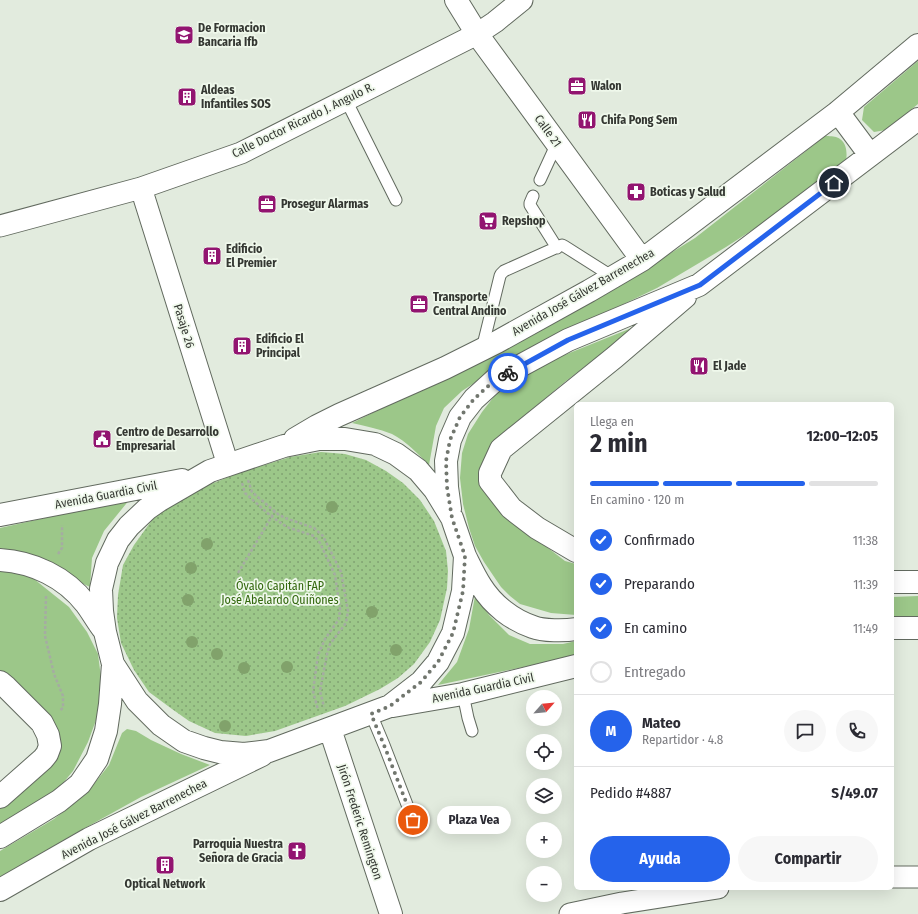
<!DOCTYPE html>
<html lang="es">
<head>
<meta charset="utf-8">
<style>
  :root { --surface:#fff; --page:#f7f7f7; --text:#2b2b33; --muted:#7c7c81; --line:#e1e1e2; --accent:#2563eb }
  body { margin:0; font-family:"Fira Sans Condensed",sans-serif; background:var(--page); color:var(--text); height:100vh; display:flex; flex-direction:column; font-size:15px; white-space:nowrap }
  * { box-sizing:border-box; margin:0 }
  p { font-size:13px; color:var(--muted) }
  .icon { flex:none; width:22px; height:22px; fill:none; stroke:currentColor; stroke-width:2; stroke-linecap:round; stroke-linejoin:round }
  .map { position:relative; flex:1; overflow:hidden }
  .drawer { position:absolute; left:574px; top:402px; width:320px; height:488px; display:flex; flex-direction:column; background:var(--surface); border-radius:6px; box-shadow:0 4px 16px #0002 }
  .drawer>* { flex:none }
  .needle { width:26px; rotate:63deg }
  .buttons { position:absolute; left:526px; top:690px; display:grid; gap:8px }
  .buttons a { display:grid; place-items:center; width:36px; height:36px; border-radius:50%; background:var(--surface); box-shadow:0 4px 16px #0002; font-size:20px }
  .pin { position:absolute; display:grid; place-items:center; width:34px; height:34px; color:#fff; margin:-17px; border:2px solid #fff; border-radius:50%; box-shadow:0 1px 4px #0007 }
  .courier { position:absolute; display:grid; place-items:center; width:40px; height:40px; margin:-20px; border:3px solid #2563eb; border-radius:50%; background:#fff; color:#222; box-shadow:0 1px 5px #0007 }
  .bubble { position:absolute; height:28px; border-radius:14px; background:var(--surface); box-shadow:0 4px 16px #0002; font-size:13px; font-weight:700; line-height:28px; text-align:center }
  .overview em { font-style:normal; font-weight:700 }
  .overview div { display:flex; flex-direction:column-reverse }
  .overview { display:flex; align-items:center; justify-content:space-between; height:68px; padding:0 16px }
  h1 { font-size:26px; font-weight:700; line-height:30px }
  .bar { display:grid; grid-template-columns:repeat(4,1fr); gap:6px 4px; align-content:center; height:48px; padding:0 16px }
  .bar i { height:5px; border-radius:3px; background:var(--line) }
  .bar .selected { background:var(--accent) }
  .bar p { grid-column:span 4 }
  .line { display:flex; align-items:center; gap:10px; padding:0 16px; border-top:1px solid var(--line) }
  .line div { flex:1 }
  .round { display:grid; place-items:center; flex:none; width:42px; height:42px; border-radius:21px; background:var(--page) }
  ol { padding:0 16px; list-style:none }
  li { display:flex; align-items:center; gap:12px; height:44px }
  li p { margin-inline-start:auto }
  li .icon { padding:4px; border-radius:50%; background:var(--accent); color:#fff; stroke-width:4 }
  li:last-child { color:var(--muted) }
  li i { width:22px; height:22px; border:2px solid var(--line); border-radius:50% }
  .button { display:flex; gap:8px; margin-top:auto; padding:8px 16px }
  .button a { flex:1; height:46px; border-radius:24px; background:var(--accent); color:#fff; font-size:16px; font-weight:700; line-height:46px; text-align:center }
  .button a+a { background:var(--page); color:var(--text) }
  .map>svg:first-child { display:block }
  .green { fill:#9cc789 }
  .park { fill:url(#park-dots) }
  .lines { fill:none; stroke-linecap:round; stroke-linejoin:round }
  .lane-casing { stroke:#626a5f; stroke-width:13 }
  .street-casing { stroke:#626a5f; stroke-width:23 }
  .secondary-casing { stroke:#626a5f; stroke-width:24 }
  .path { stroke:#a5aca2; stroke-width:2.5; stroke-dasharray:3 2; stroke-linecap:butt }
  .lane { stroke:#fff; stroke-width:11 }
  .street { stroke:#fff; stroke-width:21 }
  .secondary { stroke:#fff; stroke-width:22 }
  .tree { fill:#81a26b }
  .done { stroke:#71766e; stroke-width:4; stroke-dasharray:0 7.2 }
  .route { stroke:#2563eb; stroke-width:5 }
  .labels { text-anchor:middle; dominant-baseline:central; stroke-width:3.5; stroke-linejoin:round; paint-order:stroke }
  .poi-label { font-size:12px; font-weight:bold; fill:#343732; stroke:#eff8eb; text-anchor:start }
  .street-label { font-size:12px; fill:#343732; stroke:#eff8eb }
  .park-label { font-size:12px; fill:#32670d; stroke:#eff8eb }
</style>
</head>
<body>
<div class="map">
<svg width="918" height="914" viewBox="0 0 918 914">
  <defs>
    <pattern id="park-dots" width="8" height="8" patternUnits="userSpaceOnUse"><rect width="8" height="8" fill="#9cc789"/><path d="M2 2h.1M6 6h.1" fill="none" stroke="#80a271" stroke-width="1.8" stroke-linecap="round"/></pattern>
  </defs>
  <rect width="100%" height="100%" fill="#e2ebde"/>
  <!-- green -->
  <path class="green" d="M918 61V104L886 130 874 132 862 120 864 107Z
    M823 136C827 136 833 136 836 137 848 141 847 154 846 163L793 204 726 247 657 288 520 354 497 368 462 391 444 408 436 426 429 465C418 454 406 441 392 434 379 429 365 426 352 423L489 356 595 300 695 238 815 144Z
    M639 325 566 381 530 411 513 427 489 460 526 531 565 561 576 564V615L551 613 520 604 510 596 501 587 484 562 475 546 469 528 463 504 460 478 462 453 468 434 482 412 496 394 515 380 562 356Z
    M130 499 104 531 92 558 90 587 14 551 0 548V528Z
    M0 567H8L34 579 69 607 87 632 98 654 102 685 99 712 88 742 73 771 58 789 0 825V806L43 769 41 708 25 691 0 670Z
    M475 596 489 615 509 635 530 644H563L576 641V656L438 685 457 662 469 629Z
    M918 596V622L892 623V597Z
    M127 729 136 731 151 740 181 754 210 765 141 797 76 833 0 878V851L54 819 86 794 109 765 122 733Z"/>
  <!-- park -->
  <path class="park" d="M321 452 345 454 366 460 386 471 403 483 420 500 434 521 446 551 448 571 447 588 440 620 430 642 414 664 398 678 380 689 345 706 275 731 246 736 215 733 189 721 172 709 149 692 134 670 121 643 117 618 118 595 123 565 134 545 152 520 173 502 196 490 236 474 290 457Z"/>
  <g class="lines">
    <!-- lane casing -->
    <g class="lane-casing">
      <path id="lane" d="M346 100 396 200
        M540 180 557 143
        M533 196 530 203V205L557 248
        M482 349 500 276 501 274 504 271 562 245 564 246 613 277
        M463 694 468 718 472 731
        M371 714 384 745 413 820"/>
    </g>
    <!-- street casing -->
    <g class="street-casing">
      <path id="street" d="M141 188 228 465
        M0 226 141 188 241 153 477 34 495 22 522 0
        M892 877H918
        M570 914 622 903 718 888"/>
    </g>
    <!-- secondary casing -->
    <g class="secondary-casing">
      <path id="secondary" d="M456 0 477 34 642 260
        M838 112 870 155
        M295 439 317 426 339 415 445 368 497 342 589 291 642 260 838 112 918 45
        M319 439H345L375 444 396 454 418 470 435 490 452 518 465 556 463 591 453 633 438 662 421 682 390 706 269 751 244 754 220 752 204 748 184 741 161 725 137 701 113 664 105 632 102 611 101 589 107 563 118 540 129 526 147 509 160 500 210 471 284 446Z
        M450 509 447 487 446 461 450 440 460 417 474 399 496 379 568 340 699 285 918 119
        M0 515 182 480
        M576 551 537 528 516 512 511 508 490 481V473L501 449 615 357 685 297
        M465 556C470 566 475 577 481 586 493 605 512 620 533 627 543 631 565 631 576 629
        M0 560C33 562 65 577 86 604 92 612 97 621 103 629
        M892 582H918
        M892 628H918
        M0 682 6 687 42 723 48 735 50 746 47 754 43 759 0 797
        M393 706 463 694 576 666
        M330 729 391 914
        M0 837 59 801 80 784 97 759 106 731 110 704 113 664
        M0 890 89 839 262 755"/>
    </g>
    <!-- path -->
    <path class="path" d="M248 480 252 492 279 515 288 519 314 528 323 536 341 572 348 611 346 623 330 644 327 654 320 691 324 707
      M242 483 245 493 272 517 287 527 314 536 320 543 335 575 340 609 339 619 325 639 318 655 313 691 318 710
      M58 554 62 548V525
      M238 573 275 511
      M46 596 45 636 54 674 63 696V708L59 711"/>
    <!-- lane -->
    <use href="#lane" class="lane"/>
    <!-- street -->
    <use href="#street" class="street"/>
    <!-- secondary -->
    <use href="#secondary" class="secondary"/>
  </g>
  <!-- trees -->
  <g class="tree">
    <circle cx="332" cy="507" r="6"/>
    <circle cx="207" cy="544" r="6"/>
    <circle cx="191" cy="568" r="6"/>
    <circle cx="188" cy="600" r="6"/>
    <circle cx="372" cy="612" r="6"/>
    <circle cx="192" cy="642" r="6"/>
    <circle cx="396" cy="650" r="6"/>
    <circle cx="217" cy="654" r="6"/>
    <circle cx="287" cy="667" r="6"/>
    <circle cx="244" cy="668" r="6"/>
    <circle cx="225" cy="726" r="6"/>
  </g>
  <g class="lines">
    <!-- done -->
    <path class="done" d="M413 820 384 745 371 714 390 706 421 682 438 662 453 633 463 591 465 556 452 518 447 487 446 461 450 440 460 417 474 399 496 379 508 373"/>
    <!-- route -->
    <path class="route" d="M508 373 568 340 700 285 834 183"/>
  </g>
  <!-- icons -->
  <defs>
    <g id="school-square" transform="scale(1)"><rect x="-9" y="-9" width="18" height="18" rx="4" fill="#921470" stroke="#eff8eb"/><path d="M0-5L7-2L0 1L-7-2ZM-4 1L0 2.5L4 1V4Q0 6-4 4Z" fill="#fff"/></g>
    <g id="office-square" transform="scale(1)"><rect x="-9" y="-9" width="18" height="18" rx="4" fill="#921470" stroke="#eff8eb"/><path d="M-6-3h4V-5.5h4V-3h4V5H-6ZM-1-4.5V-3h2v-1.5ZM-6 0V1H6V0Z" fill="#fff"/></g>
    <g id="building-square" transform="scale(1)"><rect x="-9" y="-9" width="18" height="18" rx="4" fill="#921470" stroke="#eff8eb"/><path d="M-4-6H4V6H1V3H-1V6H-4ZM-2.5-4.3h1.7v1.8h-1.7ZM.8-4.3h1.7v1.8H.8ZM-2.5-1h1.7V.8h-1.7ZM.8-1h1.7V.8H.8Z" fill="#fff"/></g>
    <g id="restaurant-square" transform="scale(1)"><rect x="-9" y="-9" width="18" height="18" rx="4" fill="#921470" stroke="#eff8eb"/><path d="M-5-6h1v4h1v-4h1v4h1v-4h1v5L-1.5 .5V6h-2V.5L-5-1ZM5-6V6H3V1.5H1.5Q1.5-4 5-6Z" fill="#fff"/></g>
    <g id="pharmacy-square" transform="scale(1)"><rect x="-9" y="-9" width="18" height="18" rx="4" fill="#921470" stroke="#eff8eb"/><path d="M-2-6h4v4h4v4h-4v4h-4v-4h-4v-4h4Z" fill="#fff"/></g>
    <g id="supermarket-square" transform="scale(1)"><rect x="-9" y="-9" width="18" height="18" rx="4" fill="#921470" stroke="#eff8eb"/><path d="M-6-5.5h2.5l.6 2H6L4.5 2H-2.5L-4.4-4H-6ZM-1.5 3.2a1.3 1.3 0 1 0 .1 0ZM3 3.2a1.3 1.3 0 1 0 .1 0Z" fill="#fff"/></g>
    <g id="civic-square" transform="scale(1)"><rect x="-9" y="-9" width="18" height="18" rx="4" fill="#921470" stroke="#eff8eb"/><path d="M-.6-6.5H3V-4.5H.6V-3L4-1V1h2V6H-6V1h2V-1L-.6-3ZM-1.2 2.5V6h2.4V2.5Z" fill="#fff"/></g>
    <g id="church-square" transform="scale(1)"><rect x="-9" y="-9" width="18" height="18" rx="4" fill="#921470" stroke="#eff8eb"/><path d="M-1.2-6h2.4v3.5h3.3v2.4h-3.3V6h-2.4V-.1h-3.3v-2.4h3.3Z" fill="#fff"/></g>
  </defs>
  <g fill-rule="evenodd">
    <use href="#school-square" x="184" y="35"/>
    <use href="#office-square" x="577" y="86"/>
    <use href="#building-square" x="187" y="97"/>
    <use href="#restaurant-square" x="587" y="120"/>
    <use href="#pharmacy-square" x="636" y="192"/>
    <use href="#office-square" x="267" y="204"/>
    <use href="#supermarket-square" x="488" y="221"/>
    <use href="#building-square" x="212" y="256"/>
    <use href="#office-square" x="419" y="304"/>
    <use href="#building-square" x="242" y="346"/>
    <use href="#restaurant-square" x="699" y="366"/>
    <use href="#civic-square" x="102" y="439"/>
    <use href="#church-square" x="297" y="851"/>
    <use href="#building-square" x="165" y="865"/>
  </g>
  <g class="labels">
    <!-- poi labels -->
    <g class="poi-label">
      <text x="198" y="28">De Formacion<tspan x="198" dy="14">Bancaria Ifb</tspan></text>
      <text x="591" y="86">Walon</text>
      <text x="201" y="90">Aldeas<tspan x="201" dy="14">Infantiles SOS</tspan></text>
      <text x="601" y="120">Chifa Pong Sem</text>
      <text x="650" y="192">Boticas y Salud</text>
      <text x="281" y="204">Prosegur Alarmas</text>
      <text x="502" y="221">Repshop</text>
      <text x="226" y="249">Edificio<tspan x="226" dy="14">El Premier</tspan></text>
      <text x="433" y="297">Transporte<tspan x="433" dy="14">Central Andino</tspan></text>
      <text x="256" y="339">Edificio El<tspan x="256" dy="14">Principal</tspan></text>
      <text x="713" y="366">El Jade</text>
      <text x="116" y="432">Centro de Desarrollo<tspan x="116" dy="14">Empresarial</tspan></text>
      <text x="283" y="844" text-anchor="end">Parroquia Nuestra<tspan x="283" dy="14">Señora de Gracia</tspan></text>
      <text x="165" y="884" text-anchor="middle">Optical Network</text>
    </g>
    <!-- street labels -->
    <g class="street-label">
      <text transform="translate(303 120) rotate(-26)">Calle Doctor Ricardo J. Angulo R.</text>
      <text transform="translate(548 131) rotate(54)">Calle 21</text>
      <text transform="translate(583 292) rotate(-30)">Avenida José Gálvez Barrenechea</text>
      <text transform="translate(184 326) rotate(73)">Pasaje 26</text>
      <text transform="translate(106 495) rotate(-11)">Avenida Guardia Civil</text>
      <text transform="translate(483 688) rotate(-12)">Avenida Guardia Civil</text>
      <text transform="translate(134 819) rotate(-27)">Avenida José Gálvez Barrenechea</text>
      <text transform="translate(360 822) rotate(72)">Jirón Frederic Remington</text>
    </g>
    <!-- park labels -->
    <g class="park-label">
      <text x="280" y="586">Óvalo Capitán FAP<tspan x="280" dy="14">José Abelardo Quiñones</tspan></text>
    </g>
  </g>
</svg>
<div class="buttons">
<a><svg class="needle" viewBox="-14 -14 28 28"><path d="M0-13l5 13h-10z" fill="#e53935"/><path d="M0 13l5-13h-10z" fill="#7c7c81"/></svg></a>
<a><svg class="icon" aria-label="locate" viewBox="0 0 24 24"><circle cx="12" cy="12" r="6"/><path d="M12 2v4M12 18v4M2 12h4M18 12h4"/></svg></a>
<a><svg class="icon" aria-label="layers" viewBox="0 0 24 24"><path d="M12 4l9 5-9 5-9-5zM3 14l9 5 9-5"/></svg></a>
<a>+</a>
<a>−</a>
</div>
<div class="pin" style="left:413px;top:820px;background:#ea580c"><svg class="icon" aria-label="bag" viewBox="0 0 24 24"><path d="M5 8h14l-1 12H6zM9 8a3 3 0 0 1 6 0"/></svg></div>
<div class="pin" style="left:834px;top:183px;background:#1f2937"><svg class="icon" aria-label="home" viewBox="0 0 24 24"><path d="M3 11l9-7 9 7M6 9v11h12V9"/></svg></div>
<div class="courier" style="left:508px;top:373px"><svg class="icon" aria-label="bike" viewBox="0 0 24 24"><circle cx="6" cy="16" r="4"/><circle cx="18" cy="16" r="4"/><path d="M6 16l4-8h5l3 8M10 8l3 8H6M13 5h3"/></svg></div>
<div class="bubble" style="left:437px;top:806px;width:74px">Plaza Vea</div>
<section class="drawer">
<div class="overview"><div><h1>2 min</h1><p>Llega en</p></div><em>12:00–12:05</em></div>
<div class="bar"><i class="selected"></i><i class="selected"></i><i class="selected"></i><i></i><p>En camino · 120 m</p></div>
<ol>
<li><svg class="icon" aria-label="check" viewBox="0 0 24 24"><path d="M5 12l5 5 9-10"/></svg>Confirmado<p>11:38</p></li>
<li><svg class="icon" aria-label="check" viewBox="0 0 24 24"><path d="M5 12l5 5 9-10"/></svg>Preparando<p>11:39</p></li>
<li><svg class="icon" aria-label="check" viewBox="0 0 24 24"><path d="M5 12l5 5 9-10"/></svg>En camino<p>11:49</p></li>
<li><i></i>Entregado</li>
</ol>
<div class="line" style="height:72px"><b class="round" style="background:var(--accent);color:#fff">M</b><div><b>Mateo</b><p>Repartidor · 4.8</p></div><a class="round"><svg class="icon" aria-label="chat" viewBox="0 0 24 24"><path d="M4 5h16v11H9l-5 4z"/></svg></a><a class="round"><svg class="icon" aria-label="phone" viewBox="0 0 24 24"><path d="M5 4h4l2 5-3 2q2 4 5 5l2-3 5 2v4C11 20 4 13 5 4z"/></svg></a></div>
<div class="line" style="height:52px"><div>Pedido #4887</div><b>S/49.07</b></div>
<div class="button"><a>Ayuda</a><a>Compartir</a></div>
</section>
</div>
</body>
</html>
